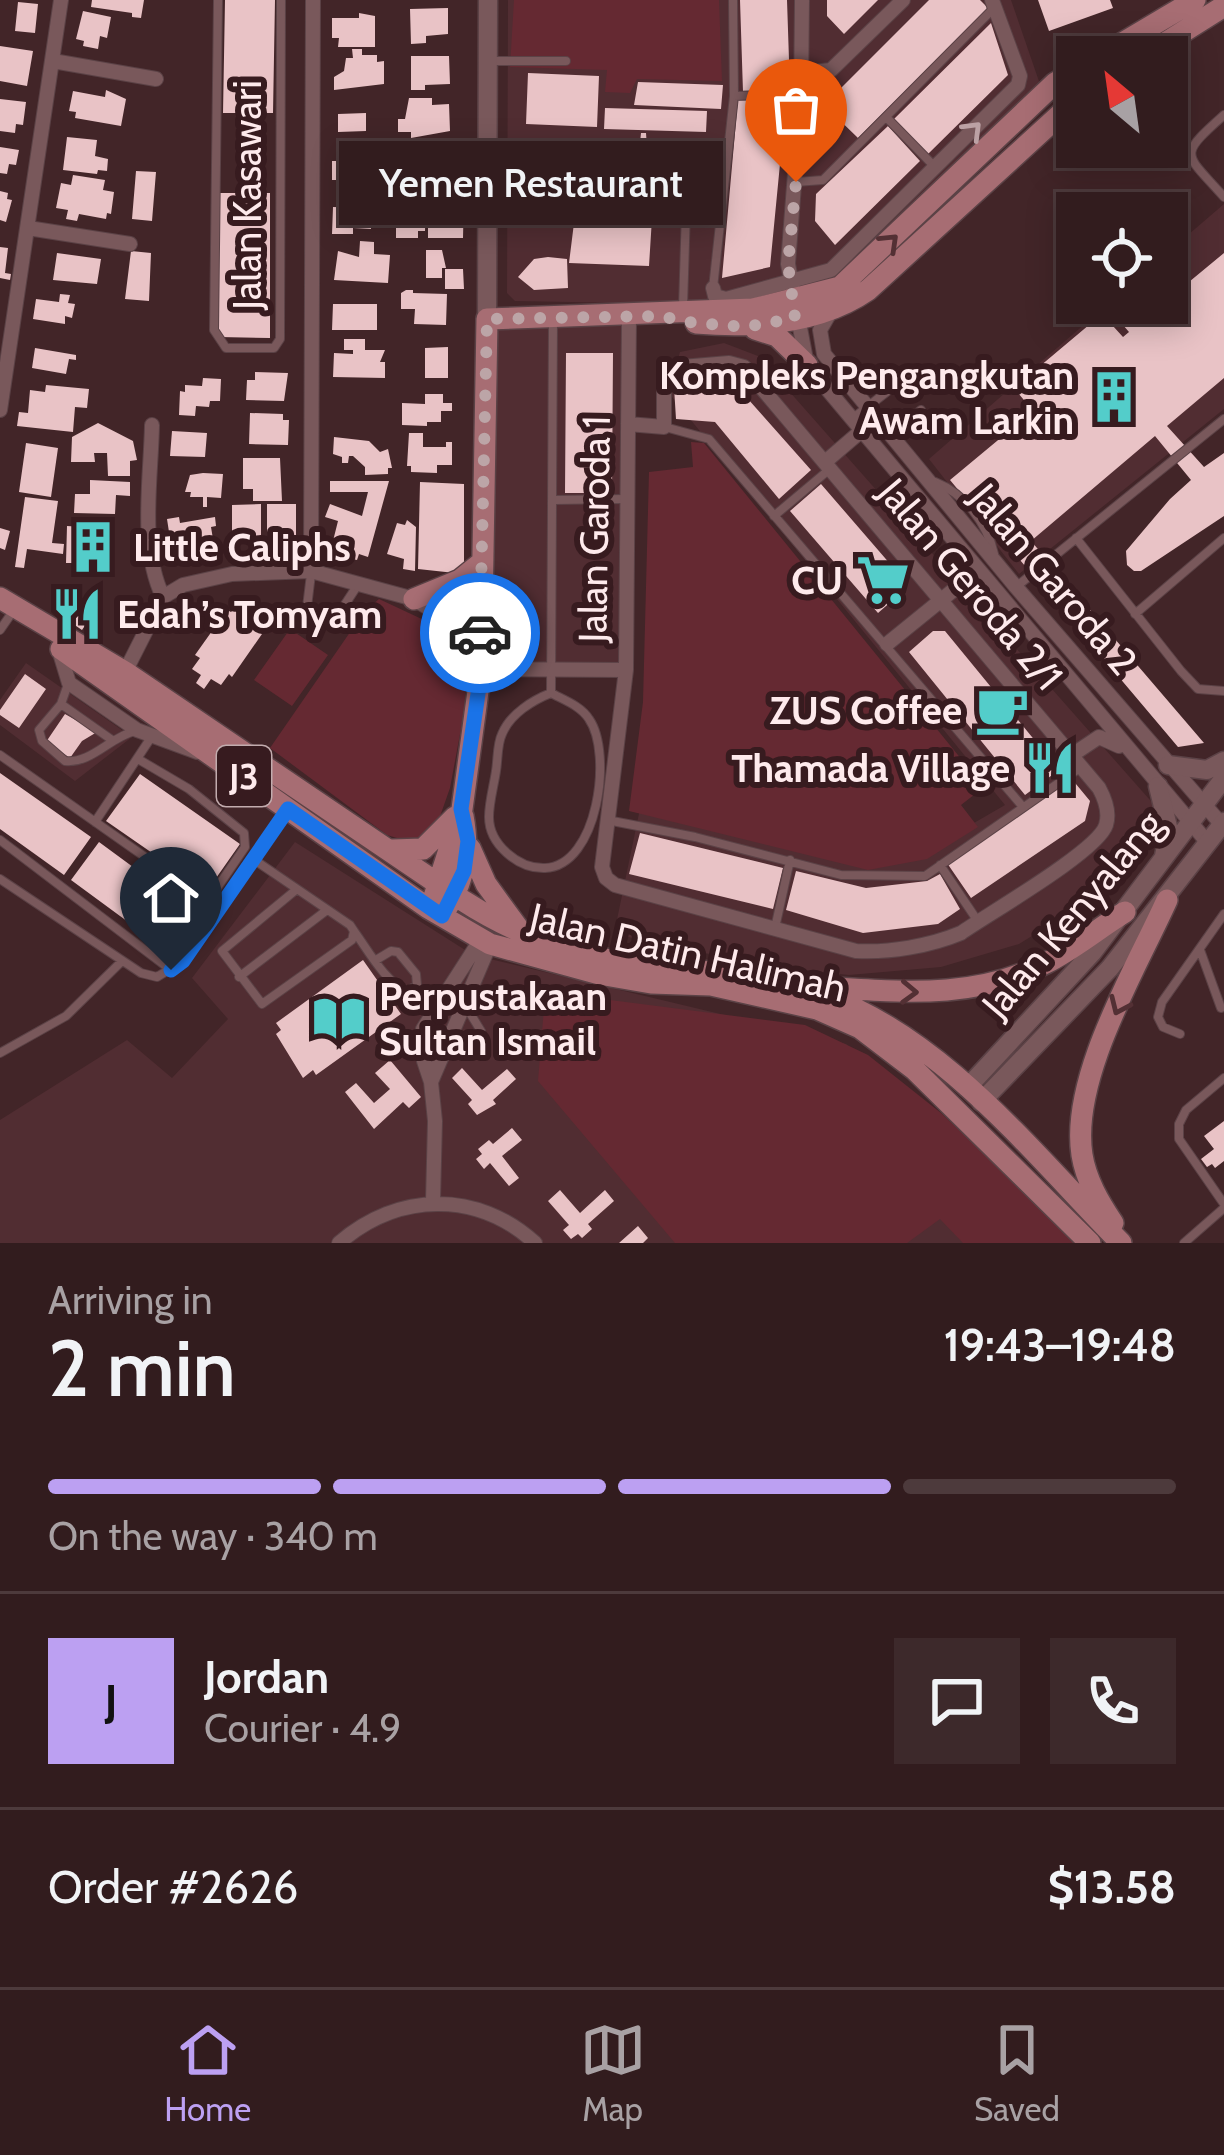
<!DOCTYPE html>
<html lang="en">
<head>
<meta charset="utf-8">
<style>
  :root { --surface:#321c1e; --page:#3d292b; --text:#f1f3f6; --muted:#a8a1a4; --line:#4d3a3c; --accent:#bca0f2 }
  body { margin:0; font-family:Cabin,sans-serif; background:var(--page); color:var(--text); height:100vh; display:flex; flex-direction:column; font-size:45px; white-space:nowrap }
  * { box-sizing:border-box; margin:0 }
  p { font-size:39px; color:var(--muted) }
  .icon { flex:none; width:66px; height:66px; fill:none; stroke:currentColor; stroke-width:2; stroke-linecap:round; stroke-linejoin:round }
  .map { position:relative; height:1243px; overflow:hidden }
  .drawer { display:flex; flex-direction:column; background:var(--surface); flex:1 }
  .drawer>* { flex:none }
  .needle { width:78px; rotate:331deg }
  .buttons { position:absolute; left:1056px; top:36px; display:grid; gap:24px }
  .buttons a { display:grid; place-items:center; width:132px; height:132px; border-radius:0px; background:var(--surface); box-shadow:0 6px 30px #0003,0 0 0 3px var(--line); font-size:60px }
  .pin { position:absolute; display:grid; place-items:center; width:102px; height:102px; color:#fff; margin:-123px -51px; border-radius:50% 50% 50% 0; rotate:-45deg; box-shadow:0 0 12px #0007 }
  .pin .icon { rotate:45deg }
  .courier { position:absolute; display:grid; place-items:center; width:120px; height:120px; margin:-60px; border:9px solid #1a73e8; border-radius:50%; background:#fff; color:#222; box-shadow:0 3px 15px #0007 }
  .bubble { position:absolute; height:84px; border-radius:0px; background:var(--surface); box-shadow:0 6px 30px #0003,0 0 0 3px var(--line); font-size:39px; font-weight:600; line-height:84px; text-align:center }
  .summary em { font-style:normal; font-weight:600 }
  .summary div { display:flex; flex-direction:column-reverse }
  .summary { display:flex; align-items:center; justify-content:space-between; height:204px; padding:0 48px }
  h1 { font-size:78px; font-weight:600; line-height:90px }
  .bar { display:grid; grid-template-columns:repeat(4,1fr); gap:18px 12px; align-content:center; height:144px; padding:0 48px }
  .bar i { height:15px; border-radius:9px; background:var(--line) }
  .bar .active { background:var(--accent) }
  .bar p { grid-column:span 4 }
  .line { display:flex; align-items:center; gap:30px; padding:0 48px; border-top:3px solid var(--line) }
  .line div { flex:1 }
  .round { display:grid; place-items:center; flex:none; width:126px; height:126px; border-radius:0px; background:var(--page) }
  .dock { display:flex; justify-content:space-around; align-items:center; height:168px; border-top:3px solid var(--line); background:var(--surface); font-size:33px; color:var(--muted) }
  .dock a { display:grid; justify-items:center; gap:6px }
  .dock .active { color:var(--accent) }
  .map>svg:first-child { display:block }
  .built { fill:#512d32 }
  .green { fill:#652932 }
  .building { fill:#e9c3c6 }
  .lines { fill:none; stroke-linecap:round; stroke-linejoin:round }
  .service-casing { stroke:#5b4246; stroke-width:10 }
  .minor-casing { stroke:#5b4246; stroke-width:16 }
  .tertiary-casing { stroke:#5b4246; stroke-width:21 }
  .primary-casing { stroke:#5b4246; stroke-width:24 }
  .service { stroke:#79585b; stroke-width:8 }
  .minor { stroke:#79585b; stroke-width:14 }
  .tertiary { stroke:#79585b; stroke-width:18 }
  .primary { stroke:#a76d73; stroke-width:21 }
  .oneway { stroke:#bca1a4 }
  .oneway2 { stroke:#533034 }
  .done { stroke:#bca5a7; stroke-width:12; stroke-dasharray:0 21.6 }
  .route { stroke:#1a73e8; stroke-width:15 }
  .labels { text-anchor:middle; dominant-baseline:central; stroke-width:12; stroke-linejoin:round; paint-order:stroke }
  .shield { fill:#371b1f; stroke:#c2acae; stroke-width:3 }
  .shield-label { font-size:36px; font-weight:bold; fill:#feeaec }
  .street-label { font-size:39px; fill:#feeaec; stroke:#371b1f }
  .poi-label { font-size:39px; font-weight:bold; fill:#feeaec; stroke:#371b1f; text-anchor:end }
</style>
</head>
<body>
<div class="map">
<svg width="1224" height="1243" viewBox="0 0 1224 1243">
  <rect width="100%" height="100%" fill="#422528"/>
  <!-- built -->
  <path class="built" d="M508 0H1011L1042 90 835 282 735 305 515 301 507 293Z
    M1224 204V409L1019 574 929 459 1109 303H1167V253Z
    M624 324 620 664H487L494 327Z
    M724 343 758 356 1157 808 1141 859 1106 890 1019 944 941 967 849 975 762 965 614 934 641 804 910 860 1005 805 668 392 680 352Z
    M26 663 132 737 75 781 0 725V700Z
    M295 842 473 955 846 1044 1049 1243H0V1120L127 1040 172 1078 228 1019 192 978Z"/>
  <!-- green -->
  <path class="green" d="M514 0H719L722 81 637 79 630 93 605 92 607 70 510 67Z
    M667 144 695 145 693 198 664 197Z
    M691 442 704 443 984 787 961 805 978 827 927 859 868 870 629 811 643 702 649 472 693 467Z
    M379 599 426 621 447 636 463 661 466 702 450 788 438 822 417 844 387 835 270 748 364 612Z
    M290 629 328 655 292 706 254 680Z
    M552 987 610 1000 805 1025 868 1055 941 1113 1079 1243H963L940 1219 907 1243H675L538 1081 544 1008Z"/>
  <!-- building -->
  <path class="building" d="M92 0H144L141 18 132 17V13L91 7Z
    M225 0H275L273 113H223Z
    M740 0H787L790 90 743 92Z
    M827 0H878L844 34 827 16Z
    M929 0H980L988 8 858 138 824 105Z
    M1038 0H1110L1113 8 1049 31Z
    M18 2 38 4 35 33 15 31Z
    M448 8V34L426 36V43L411 44 410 9Z
    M83 11 111 17 107 38 100 36 98 49 83 46 84 41 76 39Z
    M359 13 375 16V47H338L339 38H332V18H359Z
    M991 23 1008 75 927 155 894 119Z
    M0 46 33 51 27 86 0 81Z
    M352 49H362V55H377V62L384 61V84L334 90V77L344 71 346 58H353Z
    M411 56H449L450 84 425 85V90H411Z
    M528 73 599 76 597 127 526 124Z
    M638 82 723 85 721 109 634 105Z
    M106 90 126 99 121 126 75 118 76 112 69 111 73 91 105 97Z
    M409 98H432V105L449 104 450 131 411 138V132H398V119H405Z
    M0 99 26 102 23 125 16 124 15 133 0 131Z
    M738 99 786 102 770 267 722 278Z
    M605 108 707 111 706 132 604 129Z
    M366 113V131L338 132V114Z
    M888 126 920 161 835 245 815 221 816 194Z
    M641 133H646L647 148H651V161L554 157 555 139H564V143L572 144V140L640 143Z
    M67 137 97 140 95 156 108 159 107 171 98 170 97 174 63 170Z
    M0 147 19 150 16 165 9 164 7 174 0 173Z
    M415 152H445L449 171H442L443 183 416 186 415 166H409V156Z
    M332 161H369V180H332Z
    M136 171 156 172 152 221 132 219Z
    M554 174 655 178 654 199 579 200V195H564V201H559V195L553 194Z
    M73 175 105 180 103 190 114 192 111 214 107 213 106 219 79 214 77 221 66 219 68 210 56 208 61 183 71 185Z
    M0 191 8 193 7 199 12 200 6 222 0 220Z
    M218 193H270V338L219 337Z
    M428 193 464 194 463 238H428Z
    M396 194H426L425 231H418V238H396Z
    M635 200H653L652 215H634Z
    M333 207 371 208V229L353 228V234H332Z
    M575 215 652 218 649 266 569 263Z
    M360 241 374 242V254L390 255 388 283 334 280 338 251 359 257Z
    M0 247 8 248 5 273 11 274 10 280 0 278Z
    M426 250H442L446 268H442V278H426Z
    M131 251 151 253 149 301 125 299Z
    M57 253 101 259 97 284 53 280Z
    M1224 253V378L1167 426 1204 467 1224 453V516L1141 571H1134L1127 565 1126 551 1170 499 1191 480 1155 436 1031 541 1204 743 1178 747 1015 554 1023 548 1013 536 1004 545 950 480 1033 411 1014 388 1102 314 1123 337 1129 332 1104 303H1128L1143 320Z
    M548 257 567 259 568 288 534 290 518 277 534 259Z
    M445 269H463L464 289H445Z
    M406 290H413V293L447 294 446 325 414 324 415 309H401V293Z
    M60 294 70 295 68 303 75 304 72 318 65 316V324L33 319 36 299 59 302Z
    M333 304H377V330H332Z
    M344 339H365V350H385L380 362H385V378L333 377 334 353 353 354V350H344Z
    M448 347V378H425V348Z
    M35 348 76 355V360L69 359 66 374 32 368Z
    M566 353H613L612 493H565Z
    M255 372 288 373 284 401 246 400 247 380H255Z
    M686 377 732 381 811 470 779 499 715 422 676 419 674 387Z
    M203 378 221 379 220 401H210L209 407 196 406 195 416 179 415 180 391 185 392V385L202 386Z
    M46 385 89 389 87 408 75 407 73 432 17 426 19 412 28 413 30 390 45 392Z
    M425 394H443V403H452V411H441V422H427V426L402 425V403L425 404Z
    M250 413 283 414V420H289L288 445 249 444Z
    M98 423 133 441 137 460 130 461V476H108L107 453H94L95 462H71L72 437Z
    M172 431 207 433 205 457 170 456Z
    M409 433H423V447H446V442H452V465H437V473L411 472V466H407Z
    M334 437 369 441 380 452 388 449 392 468H388V474L365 475V467L353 456H349L348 463H342V457L333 454Z
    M26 443 58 448 51 497 19 492Z
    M243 458H280L282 501H253V489H243Z
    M203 473 223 474 221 498 207 497V507H203V497H190L191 492H185L190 475Z
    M90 480 130 482V496L116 495 115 514 74 513 75 494H90Z
    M330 481H389L368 557 359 554 357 560 336 555 338 547 332 545 338 521 325 517 330 504 362 516 368 492H330Z
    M420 482 464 484V574L418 569Z
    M821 484 904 580 901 593 878 613 790 511Z
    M25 497 58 501 52 543 64 544 63 554 27 549 24 568 15 567Z
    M261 504V541H232V505Z
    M267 504H296V543H267Z
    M179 517 180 523 215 517 216 526 211 527 215 551 186 556 184 543 171 545 167 519Z
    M407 520 416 527 415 571 403 569 404 559 387 554 397 523 405 525Z
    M67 526 84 527V533L108 534 110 567 82 564 79 546 72 545 76 548 75 563H66Z
    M0 528 10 531 5 550 0 548Z
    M72 592 96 609 82 630 57 613Z
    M234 609 260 626 257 631 262 634 232 677 229 674 221 685 211 679 204 689 196 683 201 675 192 669 200 658 195 655 227 610 231 612Z
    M933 631H945L1059 770 1025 795 909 652Z
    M25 674 46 689 19 728 0 715V710Z
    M65 714 97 732 82 741 70 758 46 742Z
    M0 773 91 837 64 875 0 829Z
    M140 774 240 844 207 891 106 821Z
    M1071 778 1090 801 1085 821 971 898 947 863Z
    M640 833 783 868 773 909 629 874Z
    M99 842 197 914 169 952 71 880Z
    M796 871 866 888 927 881 940 874 960 909 938 924 863 933 786 910Z
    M363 960 401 1014 316 1075 313 1070 303 1078 276 1034 281 1030 276 1023Z
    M390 1060 421 1097 409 1108 403 1102 374 1129 345 1092 356 1083 374 1103 390 1089 375 1073Z
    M462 1068 482 1090 507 1069 516 1079 493 1100 496 1104 477 1115 468 1104 472 1100 452 1078Z
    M1224 1121V1161L1215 1168 1212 1164 1207 1167 1201 1159 1214 1149 1204 1136Z
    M512 1128 522 1140 502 1156 519 1178 509 1186 490 1163 484 1169 476 1159 482 1154 478 1149 489 1140 493 1144Z
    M560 1190 580 1213 605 1190 614 1201 588 1224 592 1229 582 1238 578 1234 571 1239 563 1230 569 1225 548 1201Z
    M638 1226 648 1238 643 1243H619Z"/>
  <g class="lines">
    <!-- service casing -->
    <g class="service-casing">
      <path id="service" d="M218 0 214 330 226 348H274L280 339 281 0
        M490 61H566
        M734 96 800 94
        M1224 115C1177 157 1184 152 1224 197
        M886 117 934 166
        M796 182 823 180 994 8
        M713 288 734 96 733 0
        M683 307 686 210
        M852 419 898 383
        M665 427 709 439 1023 807
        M890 434 921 410
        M935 482C965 494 987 523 994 554
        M554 500 626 499
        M774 516 831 468
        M1076 538 1181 671 1198 689 1224 691
        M311 574 307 607 323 621 338 615 359 583
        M1016 587 1224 419
        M1135 614 1224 538
        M0 630 9 617
        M68 684 61 704 39 730 42 741 65 761C91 764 110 737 135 731
        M551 693C564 700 581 706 589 719 613 753 598 866 545 868 518 869 489 844 489 817 489 802 494 785 496 771 498 759 497 744 502 734 510 714 533 700 551 693Z
        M551 693 553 319
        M61 704 112 740
        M0 755 219 909
        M138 759 189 789 244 833 245 847 208 901
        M607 820 695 837 841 875 925 876 1080 768
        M95 822 152 736
        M0 840 171 970
        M253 859 350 925 354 931 352 940 262 1004 222 951 297 889
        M940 865 977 920
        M0 879 141 973 157 977 183 961 287 810
        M775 928 790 860
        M354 931C368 950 386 984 408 991L417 985 416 974 398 952 391 951 376 960
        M1200 950 1221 1008
        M239 977 327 910
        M454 1032 462 1043 473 1041 481 1031 465 1005
        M1180 1034 1163 1027 1158 1017 1162 1002 1224 914
        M0 1053 66 1016 122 961
        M1224 1078 1186 1110 1179 1124V1139L1224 1204
        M1184 1243 1224 1208"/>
    </g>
    <!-- minor casing -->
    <g class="minor-casing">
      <path id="minor" d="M802 0 801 94 788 264 807 365 1208 843
        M992 0 1020 76 1018 85
        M53 61 156 79
        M802 73 831 70 903 0
        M28 228 130 244
        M713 288 715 296 726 299 831 270 1018 85
        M831 311 820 330 824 354 1016 587 1222 825
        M0 410 61 0
        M628 424 664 427V381L670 368 729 363 744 367 1099 788C1105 799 1110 812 1106 825 1098 851 988 914 961 933 930 946 889 953 856 951L615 885 606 878 602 867 626 670 629 316
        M152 425C151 479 139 547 163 597
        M825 462 860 432
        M311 571 313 0
        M419 600 481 609
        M887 644 977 571
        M59 650 69 683 137 730 197 752
        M481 669 626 670
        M125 672 163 597 183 585 232 574 311 571 414 599 438 614 480 656
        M1072 755 1099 737 1119 746
        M431 1082 490 944
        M433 1201 435 1121 431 1082 424 1061 423 1029 481 939
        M339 1243C398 1192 477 1190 535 1243"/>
    </g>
    <!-- tertiary casing -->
    <g class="tertiary-casing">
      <path id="tertiary" d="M487 319 488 0
        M1168 765 1207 770 1224 761
        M1158 786 1169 831 1164 856
        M967 1088 1092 953 1224 778
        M981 1102 1110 968 1224 822"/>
    </g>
    <!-- primary casing -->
    <g class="primary-casing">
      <path id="primary" d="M1099 57 1195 0
        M1143 57 1224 6
        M696 323C754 328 819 324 868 290L1077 99
        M755 329 777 336 807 365
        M0 598 125 672 462 900C514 934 579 958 641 965 702 972 763 973 821 994 944 1038 1032 1153 1121 1243
        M414 599 460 580 481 563
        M61 649 428 908 490 944 599 974 651 983 711 985 817 1009 860 1028 915 1070 1090 1243
        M470 848 486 884 518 928
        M392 850 423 849 455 817
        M434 897 462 809 481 669 487 319 753 309 840 287 1055 83 1077 70
        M448 906C466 877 469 849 463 816
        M817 987C896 991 973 1001 1046 963 1074 949 1099 928 1125 912
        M1113 1223C1099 1202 1086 1180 1082 1155 1070 1078 1136 969 1167 900"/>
    </g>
    <!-- service -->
    <use href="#service" class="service"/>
    <!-- minor -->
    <use href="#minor" class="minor"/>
    <!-- tertiary -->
    <use href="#tertiary" class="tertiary"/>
    <!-- primary -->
    <use href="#primary" class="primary"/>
  </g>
  <!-- one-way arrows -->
  <defs><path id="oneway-chevron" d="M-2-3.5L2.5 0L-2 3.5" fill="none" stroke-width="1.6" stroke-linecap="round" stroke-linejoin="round" transform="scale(3)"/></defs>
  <use class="oneway" href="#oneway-chevron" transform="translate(973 130) rotate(-45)"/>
  <g class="oneway2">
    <use href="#oneway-chevron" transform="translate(890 242) rotate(-44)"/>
    <use href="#oneway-chevron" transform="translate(909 992) rotate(2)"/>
    <use href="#oneway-chevron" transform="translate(1119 1006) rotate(114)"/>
  </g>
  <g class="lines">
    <!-- done -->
    <path class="done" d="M480 633 487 319 660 316 695 323 746 327 795 318 788 264 796 182"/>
    <!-- route -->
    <path class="route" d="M171 970 183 961 288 809 442 916 464 871 468 841 461 809 479 687 480 633"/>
  </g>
  <!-- icons -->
  <defs>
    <g id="building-bare" transform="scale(4.14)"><path d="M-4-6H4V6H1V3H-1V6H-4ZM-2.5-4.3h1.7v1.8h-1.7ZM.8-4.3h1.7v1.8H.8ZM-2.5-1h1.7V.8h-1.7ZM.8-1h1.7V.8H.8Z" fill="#53cdca" stroke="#371b1f" stroke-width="2.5" paint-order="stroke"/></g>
    <g id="supermarket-bare" transform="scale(4.14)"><path d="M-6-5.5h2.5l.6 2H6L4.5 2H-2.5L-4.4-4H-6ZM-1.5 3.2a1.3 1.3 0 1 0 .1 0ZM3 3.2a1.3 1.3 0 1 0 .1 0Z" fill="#53cdca" stroke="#371b1f" stroke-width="2.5" paint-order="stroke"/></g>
    <g id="restaurant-bare" transform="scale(4.14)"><path d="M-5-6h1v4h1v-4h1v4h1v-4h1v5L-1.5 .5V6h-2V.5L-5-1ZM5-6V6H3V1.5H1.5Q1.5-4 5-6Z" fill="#53cdca" stroke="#371b1f" stroke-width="2.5" paint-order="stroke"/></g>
    <g id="cafe-bare" transform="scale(4.14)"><path d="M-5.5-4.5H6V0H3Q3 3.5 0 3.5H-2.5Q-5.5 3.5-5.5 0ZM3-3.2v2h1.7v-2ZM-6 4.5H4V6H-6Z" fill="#53cdca" stroke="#371b1f" stroke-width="2.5" paint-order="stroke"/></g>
    <g id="library-bare" transform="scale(4.14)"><path d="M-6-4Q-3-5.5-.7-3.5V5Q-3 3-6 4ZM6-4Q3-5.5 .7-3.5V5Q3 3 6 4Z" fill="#53cdca" stroke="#371b1f" stroke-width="2.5" paint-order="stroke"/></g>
  </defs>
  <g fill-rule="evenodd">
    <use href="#building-bare" x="1114" y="397"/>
    <use href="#building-bare" x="93" y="547"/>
    <use href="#supermarket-bare" x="883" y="580"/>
    <use href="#restaurant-bare" x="77" y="614"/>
    <use href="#cafe-bare" x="1002" y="710"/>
    <use href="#restaurant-bare" x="1050" y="768"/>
    <use href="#library-bare" x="339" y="1018"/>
  </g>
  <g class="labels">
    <!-- shield labels -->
    <rect class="shield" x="217" y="746" width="54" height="60" rx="9"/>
    <g class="shield-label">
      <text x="244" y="776">J3</text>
    </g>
    <!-- street labels -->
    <g class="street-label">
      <text transform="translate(247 195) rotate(-90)">Jalan Kasawari</text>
      <text transform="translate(594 529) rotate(-89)">Jalan Garoda 1</text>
      <text transform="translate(1054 579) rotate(50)">Jalan Garoda 2</text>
      <text transform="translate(971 584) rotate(50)">Jalan Geroda 2/1</text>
      <text transform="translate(1072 914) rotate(-50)">Jalan Kenyalang</text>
      <text transform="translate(688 952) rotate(13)">Jalan Datin Halimah</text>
    </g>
    <!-- poi labels -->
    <g class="poi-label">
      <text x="1074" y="375">Kompleks Pengangkutan<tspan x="1074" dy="45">Awam Larkin</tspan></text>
      <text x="133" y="547" text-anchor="start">Little Caliphs</text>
      <text x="843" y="580">CU</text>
      <text x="117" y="614" text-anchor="start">Edah’s Tomyam</text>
      <text x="962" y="710">ZUS Coffee</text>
      <text x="1010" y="768">Thamada Village</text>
      <text x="379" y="996" text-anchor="start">Perpustakaan<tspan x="379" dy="45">Sultan Ismail</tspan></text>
    </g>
  </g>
</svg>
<div class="buttons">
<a><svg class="needle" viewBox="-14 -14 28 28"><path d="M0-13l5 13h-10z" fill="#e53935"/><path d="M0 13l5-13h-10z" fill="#a8a1a4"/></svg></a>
<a><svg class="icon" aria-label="locate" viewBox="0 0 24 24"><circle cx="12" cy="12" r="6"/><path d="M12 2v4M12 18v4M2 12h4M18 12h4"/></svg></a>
</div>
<div class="pin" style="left:796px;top:182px;background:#ea580c"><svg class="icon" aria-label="bag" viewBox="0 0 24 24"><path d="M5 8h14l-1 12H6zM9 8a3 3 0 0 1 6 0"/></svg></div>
<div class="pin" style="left:171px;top:970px;background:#1f2937"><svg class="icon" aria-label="home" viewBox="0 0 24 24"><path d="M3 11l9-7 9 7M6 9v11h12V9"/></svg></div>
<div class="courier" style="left:480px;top:633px"><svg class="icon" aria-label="car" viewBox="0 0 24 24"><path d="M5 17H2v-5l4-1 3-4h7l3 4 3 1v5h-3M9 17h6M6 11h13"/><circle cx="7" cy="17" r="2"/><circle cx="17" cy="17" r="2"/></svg></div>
<div class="bubble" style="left:339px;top:141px;width:384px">Yemen Restaurant</div>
</div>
<section class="drawer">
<div class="summary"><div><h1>2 min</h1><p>Arriving in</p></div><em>19:43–19:48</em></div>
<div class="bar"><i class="active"></i><i class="active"></i><i class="active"></i><i></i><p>On the way · 340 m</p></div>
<div class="line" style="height:216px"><b class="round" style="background:var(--accent);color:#111">J</b><div><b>Jordan</b><p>Courier · 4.9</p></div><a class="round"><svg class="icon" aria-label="chat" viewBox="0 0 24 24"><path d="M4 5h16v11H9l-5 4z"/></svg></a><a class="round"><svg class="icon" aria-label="phone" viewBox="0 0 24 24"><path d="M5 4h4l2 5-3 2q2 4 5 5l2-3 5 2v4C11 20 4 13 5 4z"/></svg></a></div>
<div class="line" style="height:156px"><div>Order #2626</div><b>$13.58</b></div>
</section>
<nav class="dock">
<a class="active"><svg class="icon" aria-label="home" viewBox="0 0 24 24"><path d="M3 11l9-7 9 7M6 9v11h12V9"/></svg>Home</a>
<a><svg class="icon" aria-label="map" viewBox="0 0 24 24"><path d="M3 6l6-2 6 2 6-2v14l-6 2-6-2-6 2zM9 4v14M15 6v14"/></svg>Map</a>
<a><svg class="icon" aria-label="saved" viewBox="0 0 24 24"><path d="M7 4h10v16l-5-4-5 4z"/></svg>Saved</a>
</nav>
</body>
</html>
